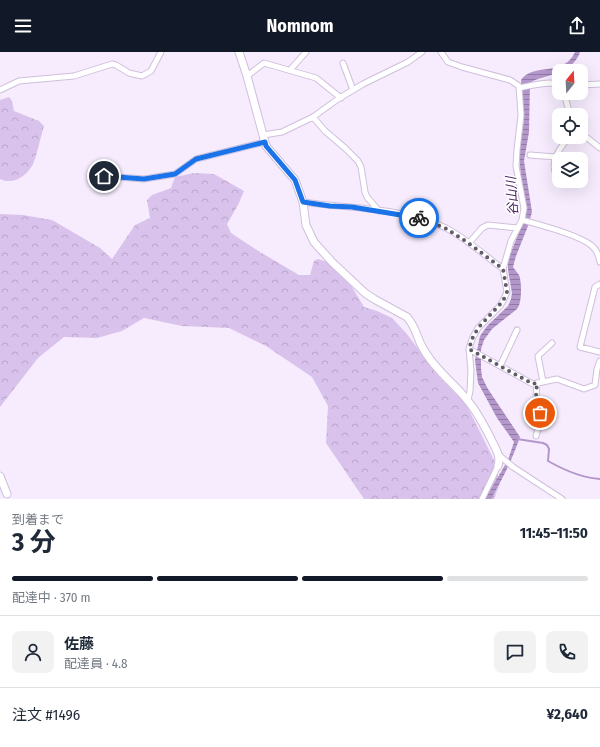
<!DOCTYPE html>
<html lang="ja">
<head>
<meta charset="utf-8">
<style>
  :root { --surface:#fff; --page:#f2f2f3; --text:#1f2937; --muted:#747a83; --line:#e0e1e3; --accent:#111827 }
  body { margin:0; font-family:"Fira Sans Condensed","Noto Sans JP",sans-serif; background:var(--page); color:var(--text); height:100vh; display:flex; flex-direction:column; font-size:15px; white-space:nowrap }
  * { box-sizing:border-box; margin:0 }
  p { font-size:13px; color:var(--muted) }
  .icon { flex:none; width:22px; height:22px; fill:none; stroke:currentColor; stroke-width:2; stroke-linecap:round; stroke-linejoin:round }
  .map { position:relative; height:447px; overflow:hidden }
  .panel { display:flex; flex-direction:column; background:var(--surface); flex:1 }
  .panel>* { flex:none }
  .needle { width:26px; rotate:18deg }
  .fabs { position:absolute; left:552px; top:12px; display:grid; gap:8px }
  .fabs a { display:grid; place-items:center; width:36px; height:36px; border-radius:8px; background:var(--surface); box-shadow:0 4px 16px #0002; font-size:20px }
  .pin { position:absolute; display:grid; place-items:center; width:34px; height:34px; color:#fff; margin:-17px; border:2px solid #fff; border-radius:50%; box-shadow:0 1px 4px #0007 }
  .courier { position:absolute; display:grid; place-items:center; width:40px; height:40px; margin:-20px; border:3px solid #1a73e8; border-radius:50%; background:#fff; color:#222; box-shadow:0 1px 5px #0007 }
  .headline em { font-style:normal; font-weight:700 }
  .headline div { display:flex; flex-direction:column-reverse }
  .headline { display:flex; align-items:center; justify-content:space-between; height:68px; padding:0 12px }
  h1 { font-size:26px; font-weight:700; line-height:30px }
  .bar { display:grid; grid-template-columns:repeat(4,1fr); gap:6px 4px; align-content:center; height:48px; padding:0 12px }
  .bar i { height:5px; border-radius:3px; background:var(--line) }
  .bar .active { background:var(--accent) }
  .bar p { grid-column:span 4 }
  .line { display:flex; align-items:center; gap:10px; padding:0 12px; border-top:1px solid var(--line) }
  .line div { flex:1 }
  .round { display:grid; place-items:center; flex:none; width:42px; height:42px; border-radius:8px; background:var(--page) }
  header { display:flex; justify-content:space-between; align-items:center; height:52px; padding:0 12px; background:var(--accent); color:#fff; font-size:18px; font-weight:700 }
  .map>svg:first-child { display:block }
  .forest { fill:url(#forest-crowns) }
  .water { fill:url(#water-rules) }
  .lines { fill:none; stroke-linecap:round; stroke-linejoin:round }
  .stream { stroke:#b497ca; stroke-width:2 }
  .street-casing { stroke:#cfbfdc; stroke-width:7 }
  .secondary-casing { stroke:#cfbfdc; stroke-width:9 }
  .street { stroke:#fff; stroke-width:5 }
  .secondary { stroke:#fff; stroke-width:7 }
  .done { stroke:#625b68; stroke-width:4; stroke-dasharray:0 7.2 }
  .route { stroke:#1a73e8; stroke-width:5 }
  .labels { text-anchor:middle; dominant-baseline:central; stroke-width:3; stroke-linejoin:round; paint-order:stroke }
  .water-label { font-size:13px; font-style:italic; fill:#4b2663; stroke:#fff }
</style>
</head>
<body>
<header><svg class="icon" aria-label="menu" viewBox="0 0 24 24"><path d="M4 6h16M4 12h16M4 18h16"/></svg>Nomnom<svg class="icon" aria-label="share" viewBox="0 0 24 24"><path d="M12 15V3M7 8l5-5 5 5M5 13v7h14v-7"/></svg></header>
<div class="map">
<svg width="600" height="447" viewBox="0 0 600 447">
  <defs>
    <pattern id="forest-crowns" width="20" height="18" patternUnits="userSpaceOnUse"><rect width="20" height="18" fill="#d9c2ec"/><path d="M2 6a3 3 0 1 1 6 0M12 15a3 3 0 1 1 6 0" fill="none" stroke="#b9a6ca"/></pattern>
    <pattern id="water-rules" width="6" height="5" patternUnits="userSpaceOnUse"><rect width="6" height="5" fill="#b497ca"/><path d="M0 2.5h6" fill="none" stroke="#917aa3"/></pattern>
  </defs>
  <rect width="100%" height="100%" fill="#f6ecfe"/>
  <!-- forest -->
  <path class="forest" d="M9 45 12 49 14 59 39 69 44 74C41 83 36 108 32 114 25 125 13 133 0 127V48Z
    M194 121 214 122 244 139 238 153 227 172 231 181 260 200 299 223H310L314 209 318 207 327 210 352 235 364 255 377 259 392 266 406 281 442 328 466 352 494 408 500 431 494 447H364L326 391 328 354 312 325 266 294 229 276 182 274 144 266 122 279 97 286 64 285 38 306 0 355V162L23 163 52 168 100 196 112 207 135 173 150 166 147 148 152 143 171 136 175 125Z"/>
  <!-- water -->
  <path class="water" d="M575 0H580C578 8 568 18 559 19V20C551 24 536 26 530 31L529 80 524 109 532 160 528 174 516 204 513 215C515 218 517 220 519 223 522 230 522 252 517 257L492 277 484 288 481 297V316L482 325 488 337 520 385C512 408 503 426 491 447H485L508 408 514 390 497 366 478 331 475 308 480 284 487 274 508 254 511 247 512 241 508 218V208L525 165 519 104 524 67 521 28C533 10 563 26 575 0Z"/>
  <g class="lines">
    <!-- stream -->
    <path class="stream" d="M517 387 543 391 547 393 549 397 548 409C564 418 582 426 600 427"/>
    <!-- street casing -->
    <g class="street-casing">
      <path id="street" d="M441 0 448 10 462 15 510 28 519 34 521 63 517 98 516 114 524 156 522 168 511 189 503 217 507 240 503 249 499 255 478 276 472 287 469 297 471 318 470 339 468 348
        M343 11 353 38
        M290 18 306 0
        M247 24 264 11 316 26 341 46
        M581 33 600 32
        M519 36C529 34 551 28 559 33
        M0 38 19 29 74 24 112 12 116 13 129 21 142 24 151 19 161 0
        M564 41 570 63
        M313 65 325 79 345 96 358 109 361 115 365 140 367 145 379 159
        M581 81 600 96
        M263 83 282 80 313 65 338 47 363 32 408 10 422 0
        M530 103 556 105
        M555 120C551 107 561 95 569 85
        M104 124 144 127 175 122 196 107 265 90
        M303 150C349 157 403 155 446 176 467 187 484 203 503 217
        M522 168C537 172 585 184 594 196 597 199 599 205 600 210
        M469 191 482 176 488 173 517 176
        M600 232 595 235 580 295 600 300
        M469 297 533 332 557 327 584 337 595 333 597 317 600 309
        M500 314 517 278
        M543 330 538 304 552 291
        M536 384 540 370 536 345 537 331
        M500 404 513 415 562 447
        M482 447 498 414"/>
    </g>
    <!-- secondary casing -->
    <g class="secondary-casing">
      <path id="secondary" d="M239 0 247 24 266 94 295 128 303 150 306 173 314 190 332 210 365 241 374 247 407 265C418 278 416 286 424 298 435 318 454 331 468 349 478 361 485 375 492 389 496 398 501 404 498 414
        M0 424 7 442"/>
    </g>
    <!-- street -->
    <use href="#street" class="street"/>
    <!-- secondary -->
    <use href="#secondary" class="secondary"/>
  </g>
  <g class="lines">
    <!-- done -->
    <path class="done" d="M419 166 445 176 467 190 503 217 507 240 503 249 478 276 472 287 469 297 533 332 537 331 536 344 540 361"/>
    <!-- route -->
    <path class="route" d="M104 124 144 127 175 122 196 107 265 90 266 94 295 128 303 150 330 154 352 155 419 166"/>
  </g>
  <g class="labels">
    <!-- water labels -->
    <g class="water-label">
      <text transform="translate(512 144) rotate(-94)">谷山川</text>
    </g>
  </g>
</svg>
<div class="fabs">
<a><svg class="needle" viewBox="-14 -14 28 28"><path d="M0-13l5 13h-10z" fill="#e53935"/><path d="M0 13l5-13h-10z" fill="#747a83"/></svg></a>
<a><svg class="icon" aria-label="locate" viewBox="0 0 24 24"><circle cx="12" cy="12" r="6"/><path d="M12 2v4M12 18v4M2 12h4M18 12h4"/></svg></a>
<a><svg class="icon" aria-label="layers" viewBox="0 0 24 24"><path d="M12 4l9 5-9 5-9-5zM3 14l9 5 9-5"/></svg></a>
</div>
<div class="pin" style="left:540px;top:361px;background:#ea580c"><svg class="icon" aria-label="bag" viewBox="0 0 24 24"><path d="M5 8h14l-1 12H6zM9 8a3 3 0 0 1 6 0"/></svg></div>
<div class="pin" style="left:104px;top:124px;background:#1f2937"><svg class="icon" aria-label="home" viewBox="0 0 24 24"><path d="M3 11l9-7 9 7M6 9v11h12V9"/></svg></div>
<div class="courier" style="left:419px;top:166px"><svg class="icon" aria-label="bike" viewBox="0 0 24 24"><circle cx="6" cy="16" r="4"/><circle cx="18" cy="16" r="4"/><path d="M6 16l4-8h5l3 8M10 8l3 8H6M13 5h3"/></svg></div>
</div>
<section class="panel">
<div class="headline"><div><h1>3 分</h1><p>到着まで</p></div><em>11:45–11:50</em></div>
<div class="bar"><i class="active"></i><i class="active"></i><i class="active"></i><i></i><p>配達中 · 370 m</p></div>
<div class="line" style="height:72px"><a class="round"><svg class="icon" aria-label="person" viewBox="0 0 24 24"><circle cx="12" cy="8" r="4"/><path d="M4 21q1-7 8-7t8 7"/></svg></a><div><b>佐藤</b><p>配達員 · 4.8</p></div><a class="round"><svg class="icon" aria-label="chat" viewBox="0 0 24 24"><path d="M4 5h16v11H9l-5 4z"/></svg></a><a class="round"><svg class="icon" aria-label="phone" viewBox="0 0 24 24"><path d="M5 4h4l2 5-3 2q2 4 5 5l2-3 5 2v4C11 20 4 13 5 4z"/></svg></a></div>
<div class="line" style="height:52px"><div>注文 #1496</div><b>¥2,640</b></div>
</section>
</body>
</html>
